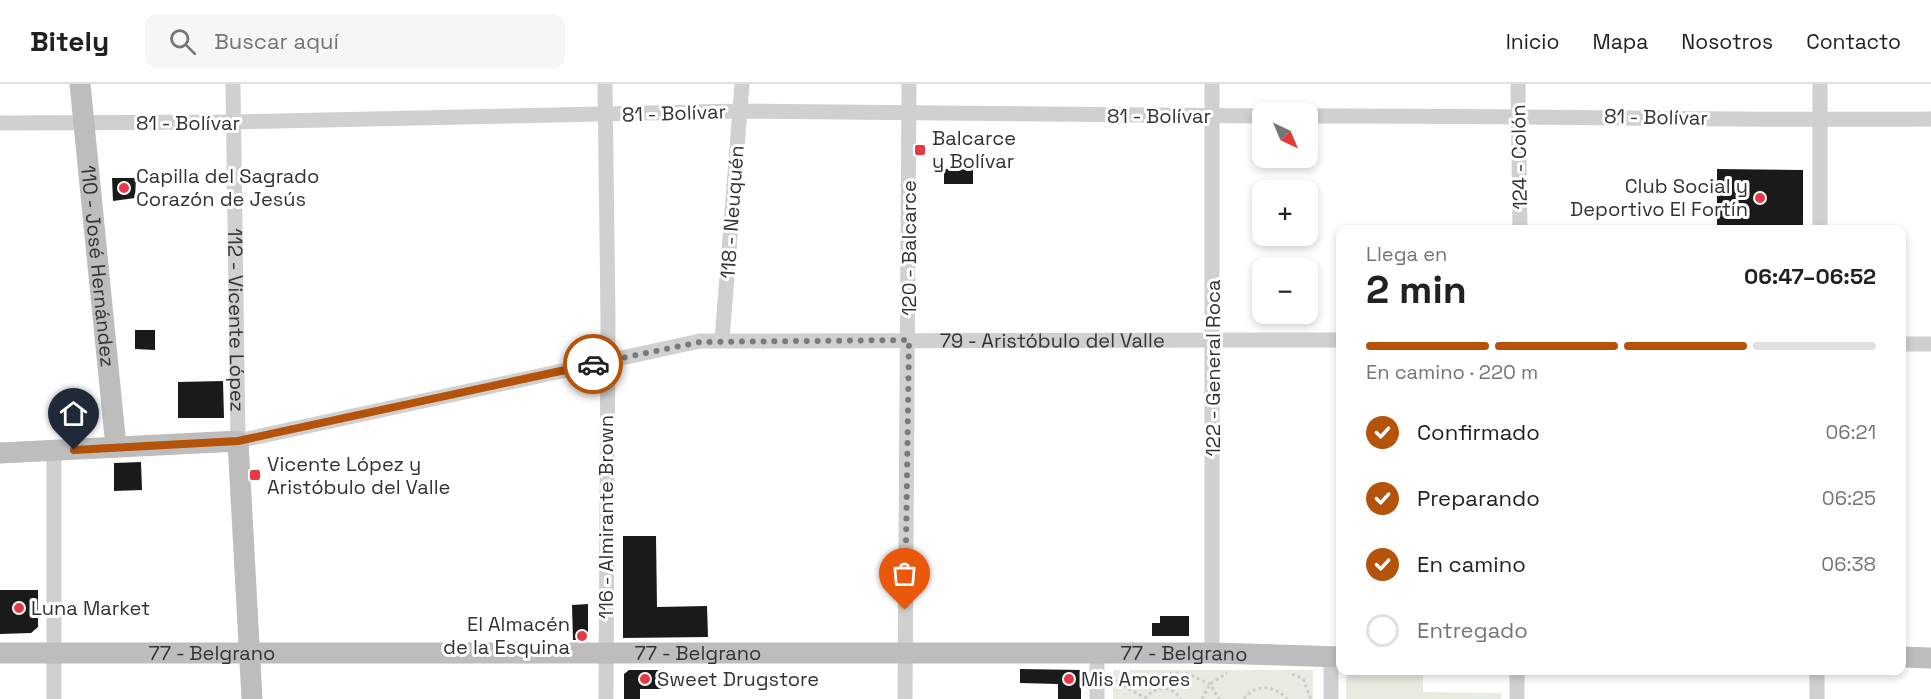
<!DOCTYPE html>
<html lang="es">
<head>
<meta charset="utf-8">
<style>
  :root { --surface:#fff; --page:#f6f6f6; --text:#202124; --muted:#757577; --line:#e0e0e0; --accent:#b45309 }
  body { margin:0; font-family:"Space Grotesk",sans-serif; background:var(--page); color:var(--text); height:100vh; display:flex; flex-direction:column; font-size:22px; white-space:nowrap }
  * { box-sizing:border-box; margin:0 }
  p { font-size:20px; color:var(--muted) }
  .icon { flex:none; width:33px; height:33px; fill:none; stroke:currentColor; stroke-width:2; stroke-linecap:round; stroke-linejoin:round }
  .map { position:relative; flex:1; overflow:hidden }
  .panel { position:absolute; left:1336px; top:141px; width:570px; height:450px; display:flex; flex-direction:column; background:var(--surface); border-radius:12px; box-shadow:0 3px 9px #0003 }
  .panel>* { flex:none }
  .needle { width:39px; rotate:136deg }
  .fabs { position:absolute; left:1252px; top:18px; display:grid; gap:12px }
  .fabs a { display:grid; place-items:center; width:66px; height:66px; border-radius:12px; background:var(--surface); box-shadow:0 3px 9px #0003; font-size:30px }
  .pin { position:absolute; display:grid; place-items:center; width:51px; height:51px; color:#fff; margin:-62px -26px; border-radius:50% 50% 50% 0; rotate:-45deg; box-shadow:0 0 6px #0007 }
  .pin .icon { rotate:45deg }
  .courier { position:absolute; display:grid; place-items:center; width:60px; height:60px; margin:-30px; border:4px solid #b45309; border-radius:50%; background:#fff; color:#222; box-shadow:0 2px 8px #0007 }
  .headline em { font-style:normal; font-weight:800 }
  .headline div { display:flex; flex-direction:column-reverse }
  .headline { display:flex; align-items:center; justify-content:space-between; height:102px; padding:0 30px }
  h1 { font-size:39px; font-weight:800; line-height:45px }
  .bar { display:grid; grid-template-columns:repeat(4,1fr); gap:9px 6px; align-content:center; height:72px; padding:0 30px }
  .bar i { height:8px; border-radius:4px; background:var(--line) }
  .bar .on { background:var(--accent) }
  .bar p { grid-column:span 4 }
  ol { padding:0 30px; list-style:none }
  li { display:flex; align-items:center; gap:18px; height:66px }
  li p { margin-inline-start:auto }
  li .icon { padding:6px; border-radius:50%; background:var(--accent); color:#fff; stroke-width:4 }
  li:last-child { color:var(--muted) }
  li i { width:33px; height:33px; border:3px solid var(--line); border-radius:50% }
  header { display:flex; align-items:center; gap:36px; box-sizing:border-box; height:84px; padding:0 30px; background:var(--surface); border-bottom:2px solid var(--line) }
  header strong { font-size:28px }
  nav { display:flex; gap:33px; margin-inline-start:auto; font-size:21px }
  .search { width:420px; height:54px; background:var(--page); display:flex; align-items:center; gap:15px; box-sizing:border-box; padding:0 21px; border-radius:12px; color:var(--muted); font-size:22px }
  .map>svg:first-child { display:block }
  .green { fill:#e6ecdf }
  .building { fill:#1a1a1a }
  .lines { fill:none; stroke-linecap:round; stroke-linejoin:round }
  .path { stroke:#cdcdcd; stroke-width:3; stroke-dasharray:3 3; stroke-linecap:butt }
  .street { stroke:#d0d0d0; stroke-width:15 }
  .secondary { stroke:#bdbdbd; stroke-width:21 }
  .done { stroke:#7a7a7a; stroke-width:6; stroke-dasharray:0 10.8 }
  .route { stroke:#b45309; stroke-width:8 }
  .poi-dot { fill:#e63946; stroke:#fff; stroke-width:2 }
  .labels { text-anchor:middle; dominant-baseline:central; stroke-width:6; stroke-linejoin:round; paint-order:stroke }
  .street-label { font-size:20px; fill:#333; stroke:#fff }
  .poi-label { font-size:20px; fill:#333; stroke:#fff; text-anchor:start }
</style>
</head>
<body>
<header>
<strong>Bitely</strong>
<div class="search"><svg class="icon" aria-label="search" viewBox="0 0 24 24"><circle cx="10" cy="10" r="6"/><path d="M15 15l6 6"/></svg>Buscar aquí</div>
<nav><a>Inicio</a><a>Mapa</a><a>Nosotros</a><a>Contacto</a></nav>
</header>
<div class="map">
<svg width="1931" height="615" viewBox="0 0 1931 615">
  <rect width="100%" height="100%" fill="#fff"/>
  <!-- green -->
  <path class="green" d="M1113 586H1313V615H1113Z
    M1423 588V608L1501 609V615H1346V593L1351 589Z"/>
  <!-- building -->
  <path class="building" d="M973 84V100H944V85Z
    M1717 85 1803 86V146H1717Z
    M112 94H136L135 114 113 117Z
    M135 246H155V266L135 265Z
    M223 297 224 334H178V298Z
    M141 378 142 406 114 407V379Z
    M623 452H656L657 523 707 522 708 553 623 554Z
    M0 506H38V543L31 549 0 550Z
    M588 520V556H573L572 521Z
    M1160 532H1189V552H1152V539H1160Z
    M1020 585 1081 586V615H1058V600L1020 599Z
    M629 586H664V605H640V615H624V590Z"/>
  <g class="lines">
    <!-- path -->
    <path class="path" d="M1186 589 1210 600 1219 615
      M1292 590 1303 595 1311 615
      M1111 602 1129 587
      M1123 602 1158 591 1179 589
      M1123 602 1146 614
      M1145 615C1155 601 1171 601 1181 615
      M1202 615 1210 600 1227 589
      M1244 615C1256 599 1274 601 1287 615"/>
    <!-- street -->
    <g class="street">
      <path id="s1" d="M233 0 238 357 700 257 1341 256"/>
      <path d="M605 0 608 235 606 615"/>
      <path d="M1518 0 1520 146"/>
      <path d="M1308 32C1516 31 1723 37 1931 35"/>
      <path d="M0 39 233 38 740 27 1263 32"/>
      <path d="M1820 146V0"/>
      <path d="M722 256 742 0"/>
      <path d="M1902 260H1931"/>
      <path d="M54 367V615"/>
      <path d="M1097 569V615"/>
      <path d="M1212 569V0"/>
      <path d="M905 615 909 0"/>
      <path d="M1331 615V573"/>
      <path d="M1517 615V586"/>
      <path d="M1817 615V586"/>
    </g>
    <!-- secondary -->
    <g class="secondary">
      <path id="s2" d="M80 0 116 363"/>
      <path d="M0 369 238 357 252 615"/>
      <path id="s3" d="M0 569H1212L1341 573"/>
      <path d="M1902 573 1931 574"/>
    </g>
  </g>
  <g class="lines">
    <!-- done -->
    <path class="done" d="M593 280 700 258 909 256 905 526"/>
    <!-- route -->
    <path class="route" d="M74 366 238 357 593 280"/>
  </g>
  <!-- markers -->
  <g class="poi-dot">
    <rect x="914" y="60" width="12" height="12" rx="3"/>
    <circle cx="124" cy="104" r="6"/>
    <circle cx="1760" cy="114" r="6"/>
    <rect x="249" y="385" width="12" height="12" rx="3"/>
    <circle cx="19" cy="524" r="6"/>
    <circle cx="582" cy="552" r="6"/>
    <circle cx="645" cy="595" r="6"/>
    <circle cx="1069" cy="595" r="6"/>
  </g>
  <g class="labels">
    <!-- street labels -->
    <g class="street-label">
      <text transform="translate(674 29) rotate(-2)">81 - Bolívar</text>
      <text x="1159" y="32">81 - Bolívar</text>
      <text transform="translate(1656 33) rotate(1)">81 - Bolívar</text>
      <text x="188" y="39">81 - Bolívar</text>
      <text transform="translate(1519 73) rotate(-91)">124 - Colón</text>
      <text transform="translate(732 128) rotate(-86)">118 - Neuquén</text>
      <text transform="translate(909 164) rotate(-90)">120 - Balcarce</text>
      <text stroke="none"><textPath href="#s2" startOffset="183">110 - José Hernández</textPath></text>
      <text stroke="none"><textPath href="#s1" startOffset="236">112 - Vicente López</textPath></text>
      <text stroke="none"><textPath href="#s1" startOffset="1182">79 - Aristóbulo del Valle</textPath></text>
      <text transform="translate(1213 284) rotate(-90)">122 - General Roca</text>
      <text transform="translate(606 433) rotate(-90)">116 - Almirante Brown</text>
      <text stroke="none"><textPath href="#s3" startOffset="212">77 - Belgrano</textPath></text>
      <text stroke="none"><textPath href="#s3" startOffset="698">77 - Belgrano</textPath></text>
      <text stroke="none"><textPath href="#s3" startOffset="1184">77 - Belgrano</textPath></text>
    </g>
    <!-- poi labels -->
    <g class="poi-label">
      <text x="932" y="54">Balcarce<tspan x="932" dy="23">y Bolívar</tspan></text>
      <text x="136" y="92">Capilla del Sagrado<tspan x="136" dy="23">Corazón de Jesús</tspan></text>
      <text x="1748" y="102" text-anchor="end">Club Social y<tspan x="1748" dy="23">Deportivo El Fortín</tspan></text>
      <text x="267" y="380">Vicente López y<tspan x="267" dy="23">Aristóbulo del Valle</tspan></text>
      <text x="31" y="524">Luna Market</text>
      <text x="570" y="540" text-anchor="end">El Almacén<tspan x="570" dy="23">de la Esquina</tspan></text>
      <text x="657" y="595">Sweet Drugstore</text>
      <text x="1081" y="595">Mis Amores</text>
    </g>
  </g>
</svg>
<div class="fabs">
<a><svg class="needle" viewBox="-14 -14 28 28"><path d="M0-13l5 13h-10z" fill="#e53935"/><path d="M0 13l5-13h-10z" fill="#757577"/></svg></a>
<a>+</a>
<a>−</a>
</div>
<div class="pin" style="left:905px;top:526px;background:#ea580c"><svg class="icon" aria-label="bag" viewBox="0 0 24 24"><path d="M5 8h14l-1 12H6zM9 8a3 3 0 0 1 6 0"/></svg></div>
<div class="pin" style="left:74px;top:366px;background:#1f2937"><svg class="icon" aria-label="home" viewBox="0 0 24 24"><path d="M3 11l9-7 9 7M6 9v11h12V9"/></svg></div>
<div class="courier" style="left:593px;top:280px"><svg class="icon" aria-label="car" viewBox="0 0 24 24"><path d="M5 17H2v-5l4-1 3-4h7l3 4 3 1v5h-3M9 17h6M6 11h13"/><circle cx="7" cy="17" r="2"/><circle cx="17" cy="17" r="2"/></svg></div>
<section class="panel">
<div class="headline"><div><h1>2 min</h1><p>Llega en</p></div><em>06:47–06:52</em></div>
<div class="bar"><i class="on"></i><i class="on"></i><i class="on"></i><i></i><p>En camino · 220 m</p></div>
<ol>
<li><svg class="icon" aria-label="check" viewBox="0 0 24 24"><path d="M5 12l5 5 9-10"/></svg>Confirmado<p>06:21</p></li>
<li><svg class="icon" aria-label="check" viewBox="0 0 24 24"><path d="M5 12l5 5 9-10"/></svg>Preparando<p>06:25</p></li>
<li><svg class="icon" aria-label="check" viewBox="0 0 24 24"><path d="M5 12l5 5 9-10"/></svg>En camino<p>06:38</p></li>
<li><i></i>Entregado</li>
</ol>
</section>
</div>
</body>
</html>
